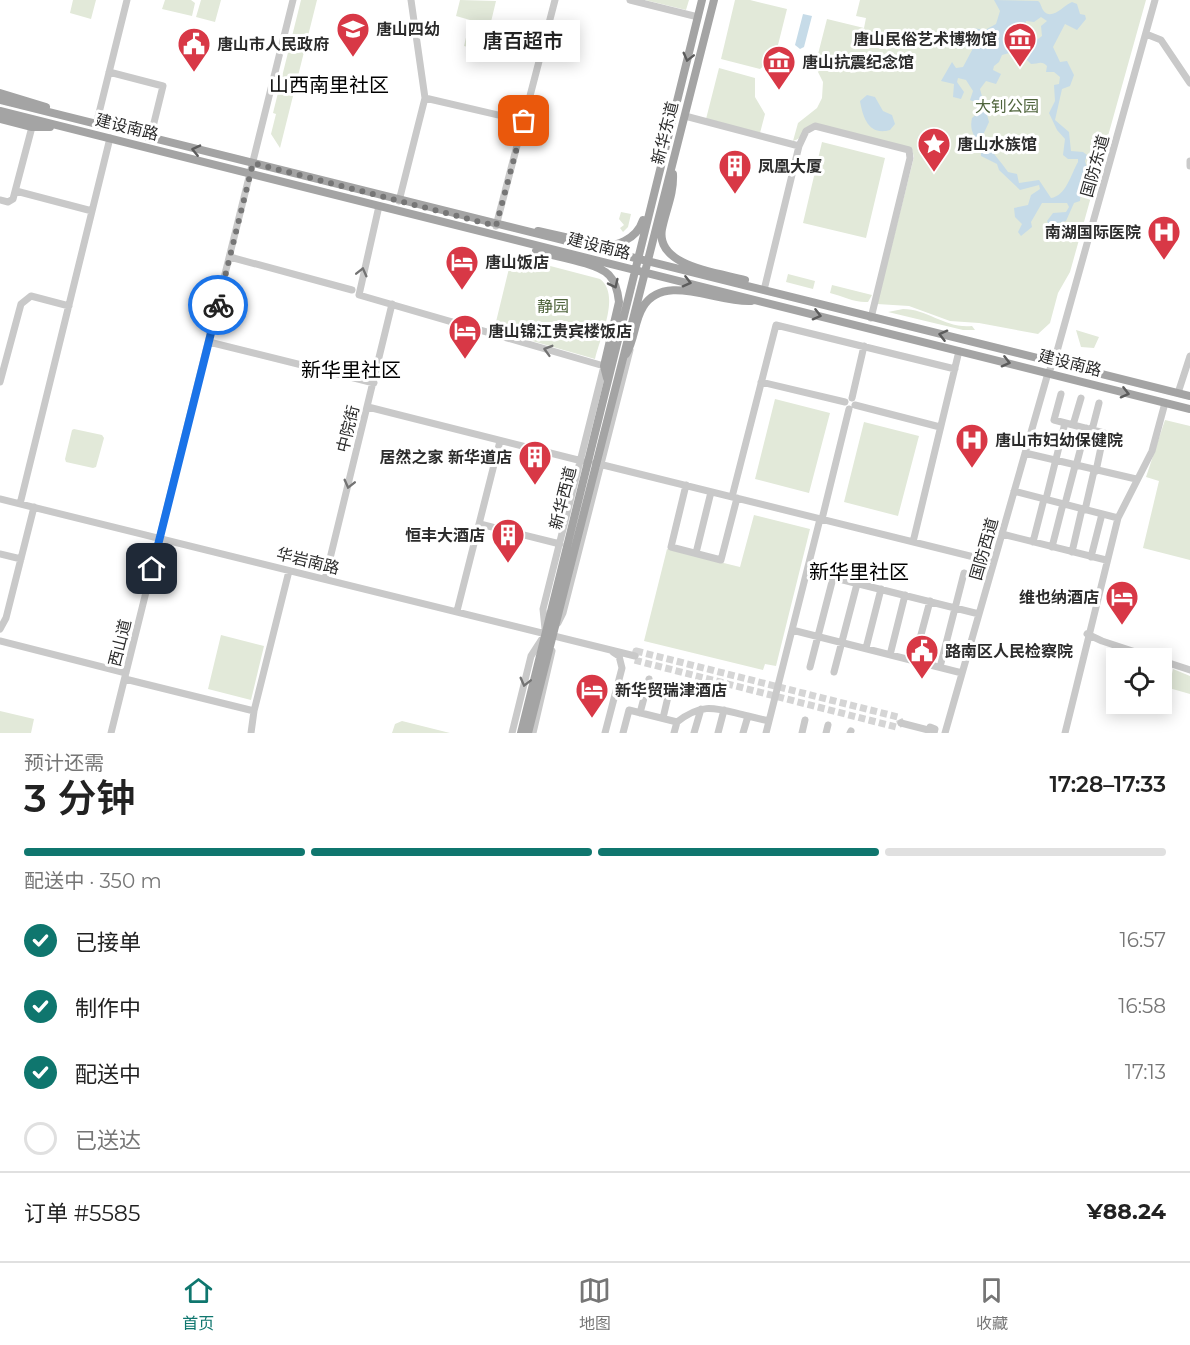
<!DOCTYPE html>
<html lang="zh">
<head>
<meta charset="utf-8">
<style>
  :root { --surface:#fff; --page:#f6f6f6; --text:#222; --muted:#767676; --line:#e0e0e0; --accent:#0f766e }
  body { margin:0; font-family:Montserrat,"Noto Sans SC",sans-serif; background:var(--page); color:var(--text); height:100vh; display:flex; flex-direction:column; font-size:22px; white-space:nowrap }
  * { box-sizing:border-box; margin:0 }
  p { font-size:20px; color:var(--muted) }
  .icon { flex:none; width:33px; height:33px; fill:none; stroke:currentColor; stroke-width:2; stroke-linecap:round; stroke-linejoin:round }
  .map { position:relative; height:733px; overflow:hidden }
  .sheet { display:flex; flex-direction:column; background:var(--surface); flex:1 }
  .sheet>* { flex:none }
  .fabs { position:absolute; left:1106px; top:648px; display:grid; gap:12px }
  .fabs a { display:grid; place-items:center; width:66px; height:66px; border-radius:0px; background:var(--surface); box-shadow:0 3px 15px #0003; font-size:30px }
  .pin { position:absolute; display:grid; place-items:center; width:51px; height:51px; color:#fff; margin:-26px; border-radius:12px; box-shadow:0 3px 9px #0006 }
  .courier { position:absolute; display:grid; place-items:center; width:60px; height:60px; margin:-30px; border:4px solid #1a73e8; border-radius:50%; background:#fff; color:#222; box-shadow:0 2px 8px #0007 }
  .bubble { position:absolute; height:42px; border-radius:0px; background:var(--surface); box-shadow:0 3px 15px #0003; font-size:20px; font-weight:600; line-height:42px; text-align:center }
  .summary em { font-style:normal; font-weight:600 }
  .summary div { display:flex; flex-direction:column-reverse }
  .summary { display:flex; align-items:center; justify-content:space-between; height:102px; padding:0 24px }
  h1 { font-size:39px; font-weight:600; line-height:45px }
  .bar { display:grid; grid-template-columns:repeat(4,1fr); gap:9px 6px; align-content:center; height:72px; padding:0 24px }
  .bar i { height:8px; border-radius:4px; background:var(--line) }
  .bar .current { background:var(--accent) }
  .bar p { grid-column:span 4 }
  .line { display:flex; align-items:center; gap:15px; padding:0 24px; border-top:2px solid var(--line) }
  .line div { flex:1 }
  ol { padding:0 24px; list-style:none }
  li { display:flex; align-items:center; gap:18px; height:66px }
  li p { margin-inline-start:auto }
  li .icon { padding:6px; border-radius:50%; background:var(--accent); color:#fff; stroke-width:4 }
  li:last-child { color:var(--muted) }
  li i { width:33px; height:33px; border:3px solid var(--line); border-radius:50% }
  .dock { display:flex; justify-content:space-around; align-items:center; height:84px; border-top:2px solid var(--line); background:var(--surface); font-size:16px; color:var(--muted) }
  .dock a { display:grid; justify-items:center; gap:3px }
  .dock .current { color:var(--accent) }
  .map>svg:first-child { display:block }
  .green { fill:#e2e9d9 }
  .water { fill:#c6dbe8; fill-rule:evenodd }
  .lines { fill:none; stroke-linecap:round; stroke-linejoin:round }
  .minor-tunnel { stroke:#d5d5d5; stroke-width:7; stroke-dasharray:7 3.5; stroke-linecap:butt }
  .minor { stroke:#c9c9c9; stroke-width:7 }
  .major { stroke:#a4a4a4; stroke-width:8 }
  .oneway { stroke:#5c5c5c }
  .oneway2 { stroke:#737373 }
  .done { stroke:#767676; stroke-width:6; stroke-dasharray:0 10.8 }
  .route { stroke:#1a73e8; stroke-width:8 }
  .labels { text-anchor:middle; dominant-baseline:central; stroke-width:6; stroke-linejoin:round; paint-order:stroke }
  .poi-label { font-size:16px; font-weight:bold; fill:#2c2c2c; stroke:#fff; text-anchor:start }
  .park-label { font-size:16px; fill:#4f643c; stroke:#fff }
  .street-label { font-size:16px; fill:#2c2c2c; stroke:#fff }
  .quarter-label { font-size:20px; fill:#000; stroke:#fff }
</style>
</head>
<body>
<div class="map">
<svg width="1190" height="733" viewBox="0 0 1190 733">
  <rect width="100%" height="100%" fill="#fff"/>
  <!-- green -->
  <path class="green" d="M73 0H96L91 19 70 13Z
    M165 0H191L195 3 192 16 162 9Z
    M201 0H221L215 22 196 17Z
    M301 0H317L280 148 271 134 276 114 273 113Z
    M460 0 496 1 484 51 464 46 470 20 456 16Z
    M645 0H689L686 10Z
    M735 0H750L787 9 775 57 760 69 721 59Z
    M860 0H1146L1070 272 1058 293 1050 323 1038 334 979 323 950 321 909 306 877 304 914 157 912 150 815 123C805 127 803 139 793 141L798 123 817 108 822 98 823 82 815 66 827 19 864 28 866 18 856 16Z
    M719 68 755 78V97L765 114 760 133 706 119Z
    M822 142 885 158 866 238 803 223Z
    M621 212 631 214 628 227 623 232 620 228 624 225 619 219Z
    M512 256 600 279C621 295 600 337 595 359L494 330Z
    M788 274 815 281 813 289 786 282Z
    M832 285 872 295 868 302C855 303 842 296 830 293Z
    M903 309C928 309 946 329 972 326L975 330H963L888 312Z
    M1076 330 1099 337 1094 348 1081 347Z
    M775 399 830 413 809 493 755 479Z
    M1165 420 1190 426V560L1143 548 1159 481 1146 477Z
    M864 422 919 436 898 516 844 502Z
    M74 429 102 435 104 438 96 467 93 468 66 462 65 459 72 430Z
    M754 515 810 529 776 666 765 664 763 670 644 641 667 549 740 567Z
    M221 635 264 646 251 700 208 689Z
    M1173 669 1190 676V694L1169 688Z
    M0 711 34 719 31 733H0Z
    M402 721 450 733H392L395 724Z"/>
  <!-- water -->
  <path class="water" d="M994 0 1038 1C1041 3 1041 7 1043 10 1051 22 1064 5 1072 2L1077 4 1080 14 1085 15 1086 19 1077 30 1065 24 1053 47 1060 62 1067 61 1074 75 1070 86 1062 89 1055 120 1069 132 1071 151 1083 152 1087 155 1085 161 1088 172 1081 183 1080 201 1074 203 1066 221 1049 225 1047 221 1053 213 1066 212 1069 207 1067 203H1042L1031 222 1032 227 1021 236 1018 232 1022 224 1015 217 1014 208 1028 205 1031 195 1040 189 1039 185 1020 190 999 170 997 164 981 156V146C975 136 969 132 972 118L980 111 975 102 970 100 973 91 966 80 958 78 957 82 964 92 961 99 953 97 954 84 941 81 952 62 956 68 963 67 978 39 972 30 973 28 985 30 996 24 1000 11ZM1041 17 1047 21 1041 26 1042 36 1038 39 1024 30 1026 21 1034 22ZM1013 52 1022 61 1027 60 1031 64C1038 64 1042 60 1047 66L1046 72H1054L1060 77 1059 84 1054 85 1055 101 1049 113 1057 130 1065 139 1063 155 1068 159H1078V162C1071 174 1066 196 1051 198L1039 180 1019 183 1017 174 1008 172C999 159 989 150 983 135L989 122 980 89 986 81 996 84 1001 74 993 70 994 66 999 62 1002 55Z
    M803 14 812 16 804 47 800 49 795 45Z
    M867 95 875 97 883 111 892 115 895 124 890 130C869 136 863 118 860 101Z"/>
  <g class="lines">
    <!-- minor-tunnel -->
    <path class="minor-tunnel" d="M636 651 898 717 901 723 896 727 634 660Z"/>
    <!-- minor -->
    <path class="minor" d="M630 0 698 17
      M1146 34 1161 40 1190 83
      M109 72 163 86 150 139
      M425 98 524 121
      M685 116 799 146 806 131 815 126 909 150 910 158 871 318
      M96 125 127 0
      M1190 161V166
      M16 191 92 211
      M0 200 8 202 13 199 32 127
      M399 201 425 98 411 0
      M379 206 359 295 604 366 543 609 545 629
      M496 226 555 0
      M230 257 352 290
      M765 286 799 146
      M209 342 374 383
      M0 382 21 304 31 296 69 306
      M761 382 845 402
      M1178 393 1190 356
      M1061 394 1054 420 1104 433 1096 471
      M852 398 864 346
      M855 405 940 427
      M368 407 582 461
      M1073 425 1081 398
      M1092 430 1099 403
      M1025 453 1136 479
      M595 463 994 562
      M1076 466 1086 428
      M686 485 671 547 721 560 737 498
      M1014 491 1118 518
      M732 497 776 325 955 369
      M0 499 635 656
      M1046 499 1065 423
      M20 504 110 138
      M1065 504 1075 466
      M1085 510 1094 471
      M822 519 849 409
      M480 524 560 544
      M1002 534 1106 560
      M913 542 959 351
      M1033 542 1044 499
      M1052 547 1063 504
      M1072 552 1082 509
      M696 553 711 492
      M0 554 21 559
      M1091 557 1102 514
      M807 571 979 614
      M325 579 392 304
      M457 611 500 441
      M558 623 563 613 630 350
      M0 629 6 618 34 507
      M792 630 962 673
      M1087 634 1102 641 1190 670
      M0 641 126 673
      M866 648 881 589
      M890 655 905 595
      M914 661 930 601
      M810 667 833 578
      M940 667 964 573
      M834 672 857 584
      M125 679 254 711 289 571
      M640 713 649 679
      M663 718 671 684
      M901 723 928 730
      M930 727 935 729 934 733
      M111 733 293 0
      M251 733 254 711
      M512 733 531 656 542 639
      M533 733 552 651
      M605 733 622 668 619 656 613 652
      M623 733 629 710 677 722C704 701 717 709 748 716
      M674 733 677 722
      M694 733 701 709
      M718 733 724 710
      M743 733 748 716 769 721
      M766 733 820 519
      M802 733 805 720
      M826 733 828 725
      M850 733 851 731
      M945 733 1048 373 1054 362 1155 0
      M1065 733 1118 518 1152 451 1165 403"/>
    <!-- major -->
    <path class="major" d="M0 93 46 107
      M0 100 1190 396
      M0 111 1190 409
      M0 119 32 127H50
      M673 174C674 194 666 209 662 229 655 267 720 273 745 280
      M538 231 578 240
      M596 244C615 249 637 239 643 220
      M536 251C553 256 598 263 609 275 616 282 618 293 619 302L604 366 607 378
      M626 354C635 340 634 321 643 307 664 272 717 303 751 301
      M521 733 702 0
      M528 733 714 0"/>
  </g>
  <!-- one-way arrows -->
  <defs><path id="oneway-chevron" d="M-2-3.5L2.5 0L-2 3.5" fill="none" stroke-width="1.6" stroke-linecap="round" stroke-linejoin="round" transform="scale(1.5)"/></defs>
  <g class="oneway">
    <use href="#oneway-chevron" transform="translate(688 57) rotate(104)"/>
    <use href="#oneway-chevron" transform="translate(196 150) rotate(-167)"/>
    <use href="#oneway-chevron" transform="translate(687 282) rotate(14)"/>
    <use href="#oneway-chevron" transform="translate(614 284) rotate(64)"/>
    <use href="#oneway-chevron" transform="translate(817 315) rotate(14)"/>
    <use href="#oneway-chevron" transform="translate(943 335) rotate(-166)"/>
    <use href="#oneway-chevron" transform="translate(1006 362) rotate(14)"/>
    <use href="#oneway-chevron" transform="translate(1125 393) rotate(14)"/>
  </g>
  <g class="oneway2">
    <use href="#oneway-chevron" transform="translate(362 272) rotate(-76)"/>
    <use href="#oneway-chevron" transform="translate(548 350) rotate(-164)"/>
    <use href="#oneway-chevron" transform="translate(349 484) rotate(104)"/>
    <use href="#oneway-chevron" transform="translate(525 682) rotate(104)"/>
  </g>
  <g class="lines">
    <!-- done -->
    <path class="done" d="M218 305 253 163 496 226 524 121"/>
    <!-- route -->
    <path class="route" d="M152 569 218 305"/>
  </g>
  <!-- icons -->
  <defs>
    <g id="school-pin" transform="scale(1.725)"><path d="M0 17L-7.5 6A9.5 9.5 0 1 1 7.5 6Z" fill="#d83846" stroke="#fff"/><path d="M0-5L7-2L0 1L-7-2ZM-4 1L0 2.5L4 1V4Q0 6-4 4Z" fill="#fff"/></g>
    <g id="museum-pin" transform="scale(1.725)"><path d="M0 17L-7.5 6A9.5 9.5 0 1 1 7.5 6Z" fill="#d83846" stroke="#fff"/><path d="M0-6L6-3V-2H-6V-3ZM-5-1h2V3h-2ZM-1-1h2V3h-2ZM3-1h2V3H3ZM-6 4H6V6H-6Z" fill="#fff"/></g>
    <g id="civic-pin" transform="scale(1.725)"><path d="M0 17L-7.5 6A9.5 9.5 0 1 1 7.5 6Z" fill="#d83846" stroke="#fff"/><path d="M-.6-6.5H3V-4.5H.6V-3L4-1V1h2V6H-6V1h2V-1L-.6-3ZM-1.2 2.5V6h2.4V2.5Z" fill="#fff"/></g>
    <g id="sight-pin" transform="scale(1.725)"><path d="M0 17L-7.5 6A9.5 9.5 0 1 1 7.5 6Z" fill="#d83846" stroke="#fff"/><path d="M0-6L1.8-2.2L6-1.7L2.9 1.2L3.7 5.4L0 3.3L-3.7 5.4L-2.9 1.2L-6-1.7L-1.8-2.2Z" fill="#fff"/></g>
    <g id="building-pin" transform="scale(1.725)"><path d="M0 17L-7.5 6A9.5 9.5 0 1 1 7.5 6Z" fill="#d83846" stroke="#fff"/><path d="M-4-6H4V6H1V3H-1V6H-4ZM-2.5-4.3h1.7v1.8h-1.7ZM.8-4.3h1.7v1.8H.8ZM-2.5-1h1.7V.8h-1.7ZM.8-1h1.7V.8H.8Z" fill="#fff"/></g>
    <g id="hospital-pin" transform="scale(1.725)"><path d="M0 17L-7.5 6A9.5 9.5 0 1 1 7.5 6Z" fill="#d83846" stroke="#fff"/><path d="M-5-5h3v3.5h4V-5h3V5h-3V1.5h-4V5h-3Z" fill="#fff"/></g>
    <g id="hotel-pin" transform="scale(1.725)"><path d="M0 17L-7.5 6A9.5 9.5 0 1 1 7.5 6Z" fill="#d83846" stroke="#fff"/><path d="M-6-4.5h1.5V1H6V5H4.5V3h-9V5H-6ZM-4 0a1.8 1.8 0 1 1 3.6 0ZM.5 0V-2.5h3Q6-2.5 6 0Z" fill="#fff"/></g>
  </defs>
  <g fill-rule="evenodd">
    <use href="#school-pin" x="353" y="29"/>
    <use href="#museum-pin" x="1020" y="39"/>
    <use href="#civic-pin" x="194" y="44"/>
    <use href="#museum-pin" x="779" y="62"/>
    <use href="#sight-pin" x="934" y="144"/>
    <use href="#building-pin" x="735" y="166"/>
    <use href="#hospital-pin" x="1164" y="232"/>
    <use href="#hotel-pin" x="462" y="262"/>
    <use href="#hotel-pin" x="465" y="331"/>
    <use href="#hospital-pin" x="972" y="440"/>
    <use href="#building-pin" x="535" y="457"/>
    <use href="#building-pin" x="508" y="535"/>
    <use href="#hotel-pin" x="1122" y="597"/>
    <use href="#civic-pin" x="922" y="651"/>
    <use href="#hotel-pin" x="592" y="690"/>
  </g>
  <g class="labels">
    <!-- poi labels -->
    <g class="poi-label">
      <text x="376" y="29">唐山四幼</text>
      <text x="997" y="39" text-anchor="end">唐山民俗艺术博物馆</text>
      <text x="217" y="44">唐山市人民政府</text>
      <text x="802" y="62">唐山抗震纪念馆</text>
      <text x="957" y="144">唐山水族馆</text>
      <text x="758" y="166">凤凰大厦</text>
      <text x="1141" y="232" text-anchor="end">南湖国际医院</text>
      <text x="485" y="262">唐山饭店</text>
      <text x="488" y="331">唐山锦江贵宾楼饭店</text>
      <text x="995" y="440">唐山市妇幼保健院</text>
      <text x="512" y="457" text-anchor="end">居然之家 新华道店</text>
      <text x="485" y="535" text-anchor="end">恒丰大酒店</text>
      <text x="1099" y="597" text-anchor="end">维也纳酒店</text>
      <text x="945" y="651">路南区人民检察院</text>
      <text x="615" y="690">新华贸瑞津酒店</text>
    </g>
    <!-- park labels -->
    <g class="park-label">
      <text x="1007" y="106">大钊公园</text>
      <text x="553" y="306">静园</text>
    </g>
    <!-- street labels -->
    <g class="street-label">
      <text transform="translate(127 127) rotate(14)">建设南路</text>
      <text transform="translate(665 133) rotate(-76)">新华东道</text>
      <text transform="translate(1095 166) rotate(-74)">国防东道</text>
      <text transform="translate(599 246) rotate(14)">建设南路</text>
      <text transform="translate(1070 363) rotate(14)">建设南路</text>
      <text transform="translate(348 429) rotate(-76)">中院街</text>
      <text transform="translate(563 498) rotate(-76)">新华西道</text>
      <text transform="translate(984 549) rotate(-74)">国防西道</text>
      <text transform="translate(308 561) rotate(14)">华岩南路</text>
      <text transform="translate(120 643) rotate(-76)">西山道</text>
    </g>
    <!-- quarter labels -->
    <g class="quarter-label">
      <text x="329" y="85">山西南里社区</text>
      <text x="351" y="370">新华里社区</text>
      <text x="859" y="572">新华里社区</text>
    </g>
  </g>
</svg>
<div class="fabs">
<a><svg class="icon" aria-label="locate" viewBox="0 0 24 24"><circle cx="12" cy="12" r="6"/><path d="M12 2v4M12 18v4M2 12h4M18 12h4"/></svg></a>
</div>
<div class="pin" style="left:524px;top:121px;background:#ea580c"><svg class="icon" aria-label="bag" viewBox="0 0 24 24"><path d="M5 8h14l-1 12H6zM9 8a3 3 0 0 1 6 0"/></svg></div>
<div class="pin" style="left:152px;top:569px;background:#1f2937"><svg class="icon" aria-label="home" viewBox="0 0 24 24"><path d="M3 11l9-7 9 7M6 9v11h12V9"/></svg></div>
<div class="courier" style="left:218px;top:305px"><svg class="icon" aria-label="bike" viewBox="0 0 24 24"><circle cx="6" cy="16" r="4"/><circle cx="18" cy="16" r="4"/><path d="M6 16l4-8h5l3 8M10 8l3 8H6M13 5h3"/></svg></div>
<div class="bubble" style="left:466px;top:20px;width:114px">唐百超市</div>
</div>
<section class="sheet">
<div class="summary"><div><h1>3 分钟</h1><p>预计还需</p></div><em>17:28–17:33</em></div>
<div class="bar"><i class="current"></i><i class="current"></i><i class="current"></i><i></i><p>配送中 · 350 m</p></div>
<ol>
<li><svg class="icon" aria-label="check" viewBox="0 0 24 24"><path d="M5 12l5 5 9-10"/></svg>已接单<p>16:57</p></li>
<li><svg class="icon" aria-label="check" viewBox="0 0 24 24"><path d="M5 12l5 5 9-10"/></svg>制作中<p>16:58</p></li>
<li><svg class="icon" aria-label="check" viewBox="0 0 24 24"><path d="M5 12l5 5 9-10"/></svg>配送中<p>17:13</p></li>
<li><i></i>已送达</li>
</ol>
<div class="line" style="height:78px"><div>订单 #5585</div><b>¥88.24</b></div>
</section>
<nav class="dock">
<a class="current"><svg class="icon" aria-label="home" viewBox="0 0 24 24"><path d="M3 11l9-7 9 7M6 9v11h12V9"/></svg>首页</a>
<a><svg class="icon" aria-label="map" viewBox="0 0 24 24"><path d="M3 6l6-2 6 2 6-2v14l-6 2-6-2-6 2zM9 4v14M15 6v14"/></svg>地图</a>
<a><svg class="icon" aria-label="saved" viewBox="0 0 24 24"><path d="M7 4h10v16l-5-4-5 4z"/></svg>收藏</a>
</nav>
</body>
</html>
